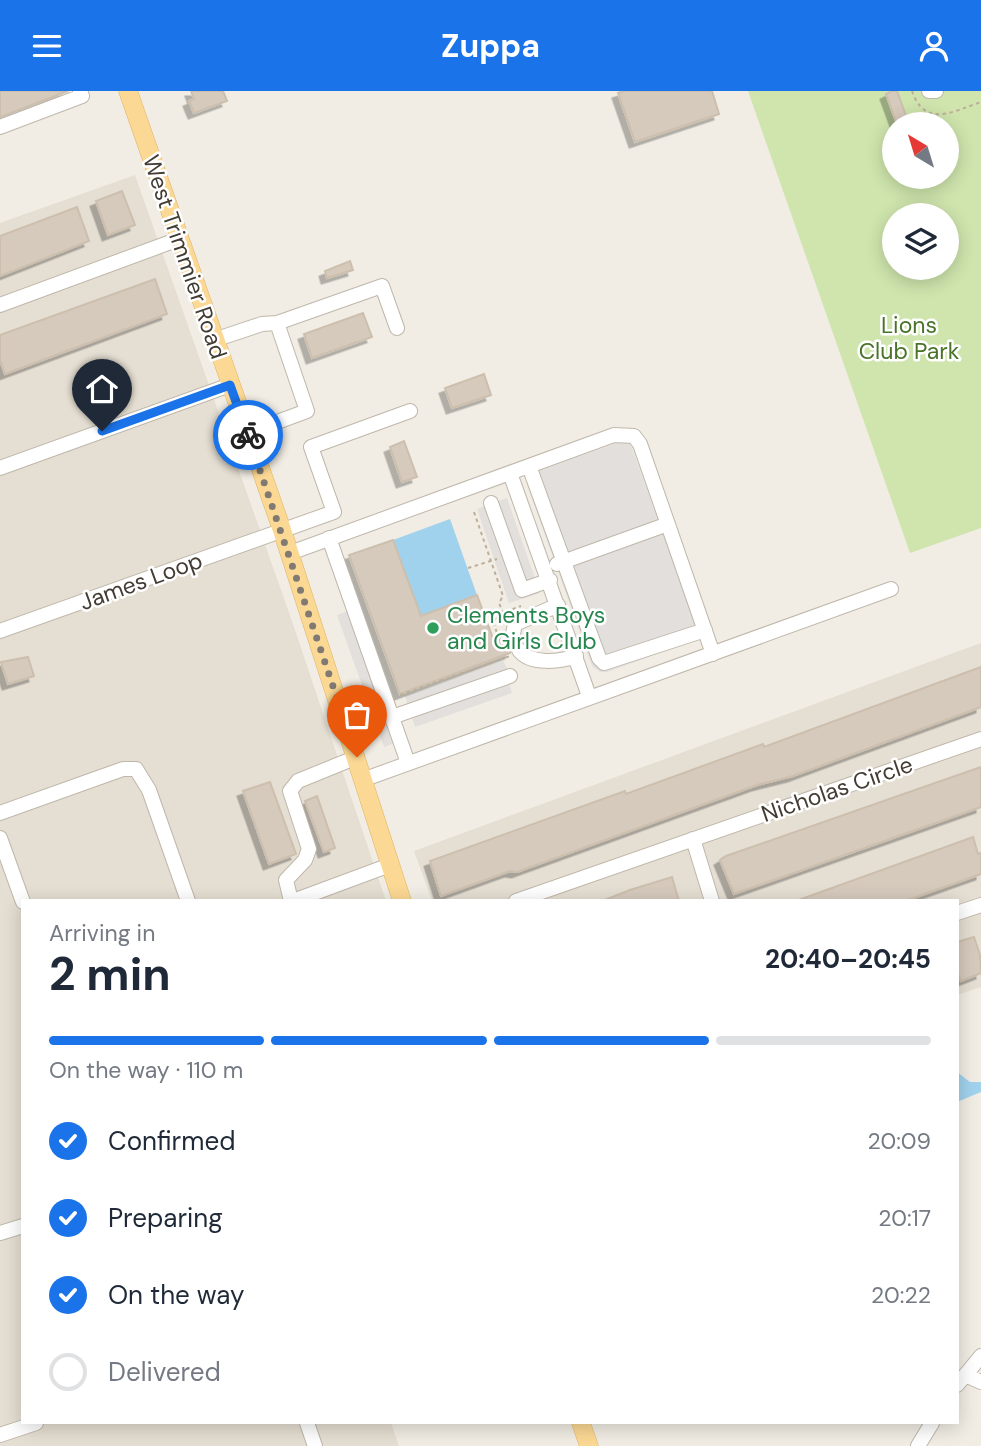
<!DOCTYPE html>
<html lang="en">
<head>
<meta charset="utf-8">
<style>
  :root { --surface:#fff; --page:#f6f6f7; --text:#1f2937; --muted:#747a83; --line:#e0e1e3; --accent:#1a73e8 }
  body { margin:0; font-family:"DM Sans",sans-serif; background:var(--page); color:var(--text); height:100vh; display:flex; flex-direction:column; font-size:26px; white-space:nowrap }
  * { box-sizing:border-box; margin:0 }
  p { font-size:23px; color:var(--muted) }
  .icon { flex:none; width:38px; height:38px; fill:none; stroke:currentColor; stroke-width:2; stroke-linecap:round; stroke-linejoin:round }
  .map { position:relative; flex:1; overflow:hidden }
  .details { position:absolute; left:21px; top:808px; width:938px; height:525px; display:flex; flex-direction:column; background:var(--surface); border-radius:0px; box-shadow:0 4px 18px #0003 }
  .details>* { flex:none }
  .needle { width:46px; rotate:322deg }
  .tools { position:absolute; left:882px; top:21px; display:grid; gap:14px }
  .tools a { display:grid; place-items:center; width:77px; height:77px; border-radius:50%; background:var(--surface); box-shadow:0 4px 18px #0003; font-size:35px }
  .pin { position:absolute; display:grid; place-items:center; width:60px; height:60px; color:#fff; margin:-72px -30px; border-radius:50% 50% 50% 0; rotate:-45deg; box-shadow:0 0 7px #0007 }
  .pin .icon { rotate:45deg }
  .courier { position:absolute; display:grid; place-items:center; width:70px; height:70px; margin:-35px; border:5px solid #1a73e8; border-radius:50%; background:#fff; color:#222; box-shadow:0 2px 9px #0007 }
  .overview em { font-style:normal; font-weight:700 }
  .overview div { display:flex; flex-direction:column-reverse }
  .overview { display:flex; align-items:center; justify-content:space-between; height:119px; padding:0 28px }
  h1 { font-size:46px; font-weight:700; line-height:52px }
  .bar { display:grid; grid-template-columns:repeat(4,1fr); gap:10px 7px; align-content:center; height:84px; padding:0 28px }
  .bar i { height:9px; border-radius:5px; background:var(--line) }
  .bar .active { background:var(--accent) }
  .bar p { grid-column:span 4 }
  ol { padding:0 28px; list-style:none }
  li { display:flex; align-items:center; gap:21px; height:77px }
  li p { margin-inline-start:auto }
  li .icon { padding:7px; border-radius:50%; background:var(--accent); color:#fff; stroke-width:4 }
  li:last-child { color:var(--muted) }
  li i { width:38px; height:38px; border:4px solid var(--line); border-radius:50% }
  header { display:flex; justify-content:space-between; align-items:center; height:91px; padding:0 28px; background:var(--accent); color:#fff; font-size:32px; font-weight:700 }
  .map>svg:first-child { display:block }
  .residential { fill:#e5ded2 }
  .green { fill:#cfe5ad; fill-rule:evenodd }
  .parking { fill:#e2dfdc }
  .water { fill:#a1d2ed }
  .building { fill:#d6cabd; stroke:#cdbfad; stroke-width:2; filter:url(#shadow) }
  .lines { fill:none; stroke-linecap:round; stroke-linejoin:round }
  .minor-casing { stroke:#bfb7aa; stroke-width:16 }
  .major-casing { stroke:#dfb464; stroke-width:19 }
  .path { stroke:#beaf99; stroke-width:2; stroke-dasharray:3.5 3.5; stroke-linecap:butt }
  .minor { stroke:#fff; stroke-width:14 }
  .major { stroke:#fbd894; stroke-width:18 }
  .done { stroke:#807a72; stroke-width:7; stroke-dasharray:0 12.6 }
  .route { stroke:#1a73e8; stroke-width:9 }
  .leisure-dot { fill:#2e9e5b; stroke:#fff; stroke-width:2.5 }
  .labels { text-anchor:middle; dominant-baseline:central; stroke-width:5; stroke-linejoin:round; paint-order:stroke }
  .street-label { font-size:23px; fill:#433c34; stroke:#fff }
  .park-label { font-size:23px; fill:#49732a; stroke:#fff }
  .leisure-label { font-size:23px; fill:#27864d; stroke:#fff; text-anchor:start }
</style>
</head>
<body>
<header><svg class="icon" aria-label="menu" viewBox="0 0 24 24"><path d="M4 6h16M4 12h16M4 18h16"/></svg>Zuppa<svg class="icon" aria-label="person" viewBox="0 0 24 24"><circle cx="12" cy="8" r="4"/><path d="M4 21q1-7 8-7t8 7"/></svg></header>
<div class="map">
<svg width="981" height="1355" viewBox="0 0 981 1355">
  <defs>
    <filter id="shadow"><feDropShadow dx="-5.5" dy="5.5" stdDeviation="0" flood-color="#0004"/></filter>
  </defs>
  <rect width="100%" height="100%" fill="#f1ede4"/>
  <!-- residential -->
  <path class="residential" d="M135 84 293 533 386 810H23V1332H391L399 1355H0V132Z
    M981 552V896L957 904V810H432L414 760Z"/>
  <!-- green -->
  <path class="green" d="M748 0H981V437L910 462ZM894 33H947V86H894ZM894 124H947V177H894Z"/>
  <!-- parking -->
  <path class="parking" d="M626 349 630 352 701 547 607 581H600L592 575 527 394 534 381Z
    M496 405 498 410 507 407 540 502 509 512 477 418 485 415 483 409Z
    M358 516 406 648 384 656 337 524Z
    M503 570 514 590 509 593 512 602 415 636 405 605Z"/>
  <!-- water -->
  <path class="water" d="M450 428 477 504 421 525 393 449Z
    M957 981 970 991H981V1001L957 1011Z"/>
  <!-- building -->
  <path class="building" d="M0 0H68L0 26Z
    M191 0H223L227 10 194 22 189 10 194 8Z
    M624 0H712L719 23 635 51 618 2Z
    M892 0H897L909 33H897L886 3Z
    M122 100 135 134 108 144 96 110Z
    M77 116 89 150 0 185V145Z
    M350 170 353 179 327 187 325 180Z
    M155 188 167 223 5 283 0 269V244Z
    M363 222 372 246 312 267 304 243Z
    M484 283 491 304 452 317 445 297Z
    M404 350 417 386 402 391 390 356Z
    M393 449 421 525 477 504 494 550 504 546 512 552 510 562 400 603 349 464Z
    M28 566 34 585 8 593 1 571Z
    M981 576V616L793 685 757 694 517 781 510 780 441 805 430 770 625 700 626 703 763 653 764 656Z
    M981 676V716L734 803 720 769 726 765Z
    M270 691 296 763 269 773 243 700Z
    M317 705 335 757 324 761 305 710Z
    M973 746 978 763 981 762V783L905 810H796Z
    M672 786 679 810H602L630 799Z
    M974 846 980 864 981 882 961 890 957 880V851Z"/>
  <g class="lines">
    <!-- minor casing -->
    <g class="minor-casing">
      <path id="minor" d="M929 0H936
        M0 36 82 5 80 0
        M0 214 179 148
        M214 249 262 233 277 232 382 195 397 237
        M247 342 307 320 277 232
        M529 375 599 567 604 572 705 539
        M0 377 230 294
        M510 382 589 605
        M491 412 522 499 550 489
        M329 447 408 672
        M290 462 614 344 634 345 640 353 713 563
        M557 473 668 433
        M0 540 334 421 311 356 410 320
        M513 543 515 533 558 514
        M519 559C530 574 560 571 576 565
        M392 626 510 585
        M365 688 891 498
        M0 722 123 678H136L149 699 188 810
        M0 747 23 811
        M693 748 712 810
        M291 810 286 789 305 769 309 758 290 700 298 690 357 666
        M293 810 390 774
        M516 810 981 648
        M957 822 981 814
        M0 1142 23 1135
        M965 1284 981 1291
        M957 1294 981 1265
        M307 1332 315 1355
        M0 1344 36 1332
        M918 1355 932 1332"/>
    </g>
    <!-- major casing -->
    <g class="major-casing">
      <path id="major" d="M128 0 282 439 402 810
        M581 1332 589 1355"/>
    </g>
    <!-- path -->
    <path class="path" d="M912 0C925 37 952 21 981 11
      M474 421 503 505 499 512 503 522
      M468 477 497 468
      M499 548 493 530 503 522 521 515
      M400 604 510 565"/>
    <!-- minor -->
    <use href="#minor" class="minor"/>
    <!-- major -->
    <use href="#major" class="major"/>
  </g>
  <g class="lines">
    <!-- done -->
    <path class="done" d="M248 344 357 666"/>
    <!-- route -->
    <path class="route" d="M102 340 230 294 248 344"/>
  </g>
  <!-- markers -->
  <circle class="leisure-dot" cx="433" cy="537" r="7"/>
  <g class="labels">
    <!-- street labels -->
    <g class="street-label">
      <text transform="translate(185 166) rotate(71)">West Trimmier Road</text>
      <text transform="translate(141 490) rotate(-20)">James Loop</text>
      <text transform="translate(837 698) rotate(-19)">Nicholas Circle</text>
    </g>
    <!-- park labels -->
    <g class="park-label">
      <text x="909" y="234">Lions<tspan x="909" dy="26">Club Park</tspan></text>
    </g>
    <!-- leisure labels -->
    <g class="leisure-label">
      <text x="447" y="524">Clements Boys<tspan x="447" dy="26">and Girls Club</tspan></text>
    </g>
  </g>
</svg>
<div class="tools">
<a><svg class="needle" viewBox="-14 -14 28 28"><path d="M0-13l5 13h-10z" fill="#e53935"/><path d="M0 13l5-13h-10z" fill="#747a83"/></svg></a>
<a><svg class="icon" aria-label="layers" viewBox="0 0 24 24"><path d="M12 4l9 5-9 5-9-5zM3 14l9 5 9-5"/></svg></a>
</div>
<div class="pin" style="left:357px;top:666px;background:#ea580c"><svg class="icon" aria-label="bag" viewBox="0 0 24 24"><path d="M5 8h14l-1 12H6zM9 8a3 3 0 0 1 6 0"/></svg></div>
<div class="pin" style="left:102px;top:340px;background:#1f2937"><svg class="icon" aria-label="home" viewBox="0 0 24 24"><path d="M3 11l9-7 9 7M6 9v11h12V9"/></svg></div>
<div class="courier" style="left:248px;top:344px"><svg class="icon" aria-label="bike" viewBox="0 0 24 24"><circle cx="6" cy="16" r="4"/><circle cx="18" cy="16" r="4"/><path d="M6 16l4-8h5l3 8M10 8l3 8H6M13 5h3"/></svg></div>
<section class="details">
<div class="overview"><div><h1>2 min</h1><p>Arriving in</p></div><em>20:40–20:45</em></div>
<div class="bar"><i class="active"></i><i class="active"></i><i class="active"></i><i></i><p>On the way · 110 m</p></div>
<ol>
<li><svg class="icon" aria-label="check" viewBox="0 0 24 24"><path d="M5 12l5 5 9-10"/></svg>Confirmed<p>20:09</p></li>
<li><svg class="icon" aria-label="check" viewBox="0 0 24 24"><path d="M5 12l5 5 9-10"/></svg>Preparing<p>20:17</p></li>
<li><svg class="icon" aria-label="check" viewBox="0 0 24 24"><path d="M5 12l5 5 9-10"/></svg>On the way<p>20:22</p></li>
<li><i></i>Delivered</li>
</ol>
</section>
</div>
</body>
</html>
